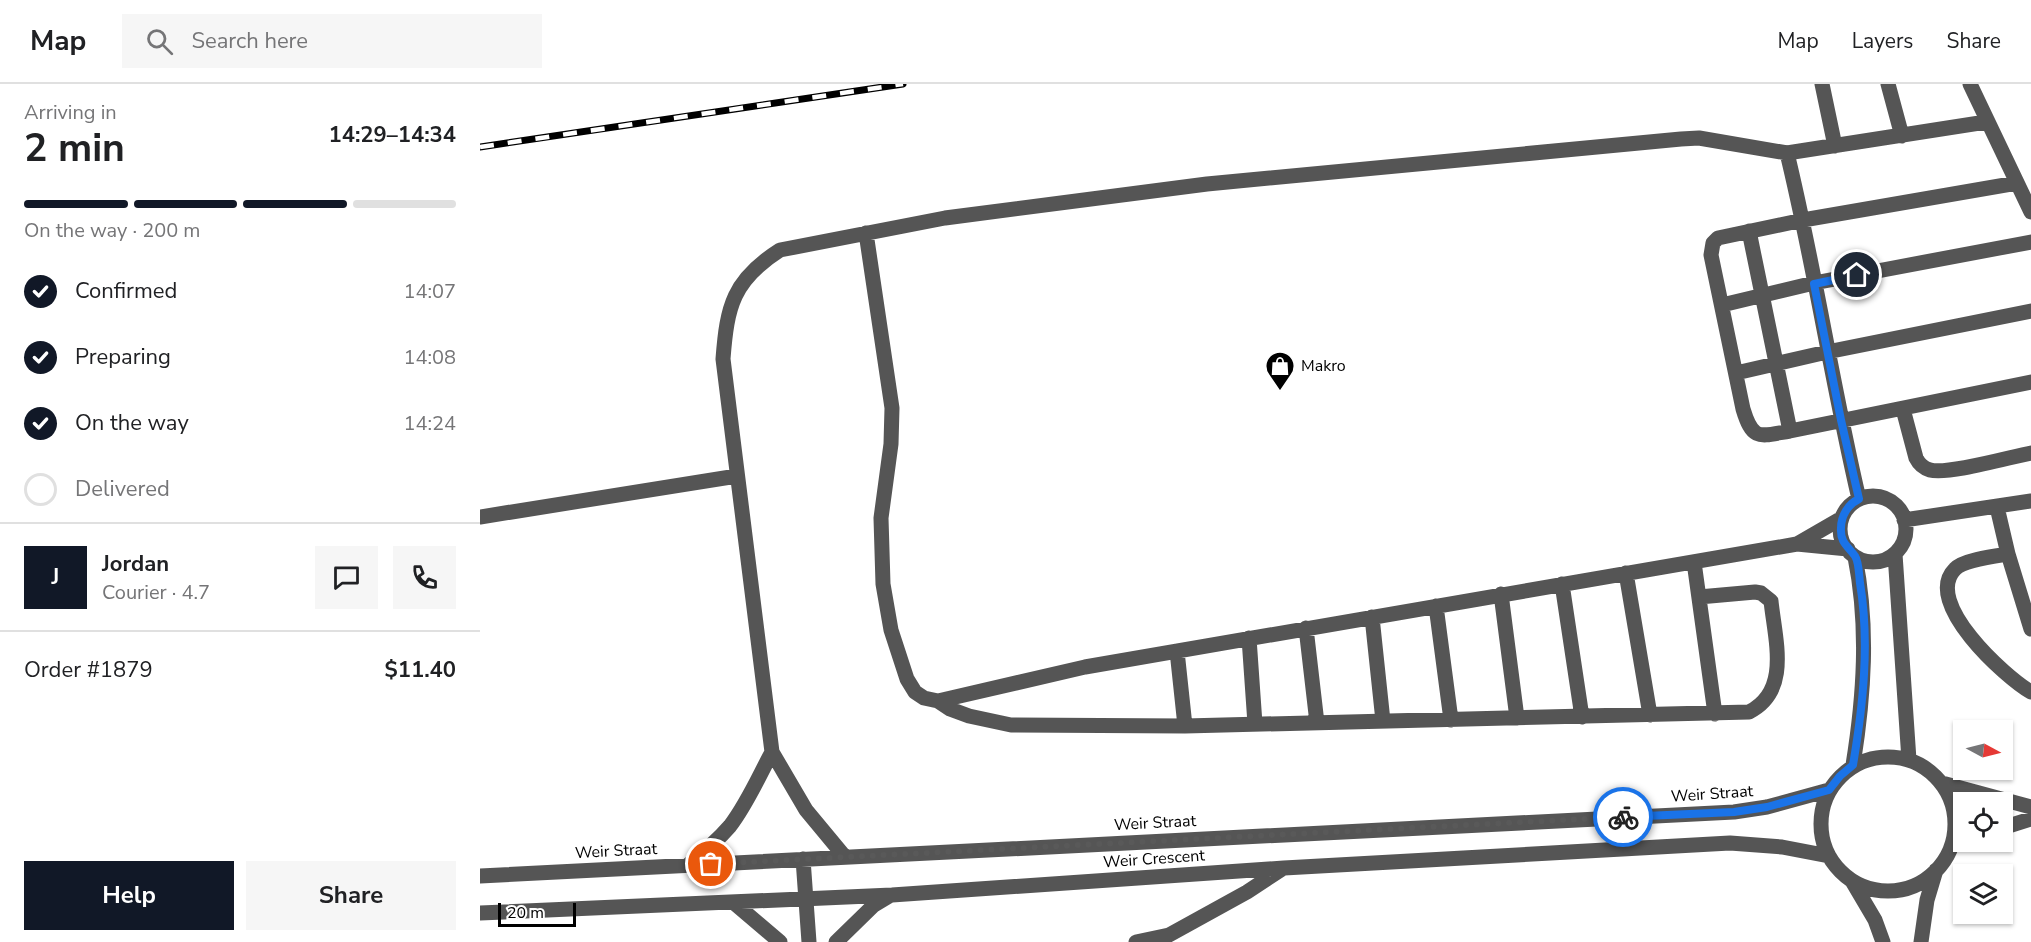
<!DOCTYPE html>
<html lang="en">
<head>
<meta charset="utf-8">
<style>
  :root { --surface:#fff; --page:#f6f6f6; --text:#202124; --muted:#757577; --line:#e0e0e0; --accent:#111827 }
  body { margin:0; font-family:"Nunito Sans",sans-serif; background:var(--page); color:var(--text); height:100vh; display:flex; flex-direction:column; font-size:22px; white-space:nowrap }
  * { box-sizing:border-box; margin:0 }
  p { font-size:20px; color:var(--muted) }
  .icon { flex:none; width:33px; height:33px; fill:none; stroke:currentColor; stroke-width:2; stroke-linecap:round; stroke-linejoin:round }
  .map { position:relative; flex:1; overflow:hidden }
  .sheet { display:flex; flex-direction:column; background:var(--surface); width:480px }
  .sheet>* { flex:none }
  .needle { width:39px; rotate:97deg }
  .buttons { position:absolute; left:1473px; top:636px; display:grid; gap:12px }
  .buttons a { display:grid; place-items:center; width:60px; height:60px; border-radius:0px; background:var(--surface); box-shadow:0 2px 4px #0004; font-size:30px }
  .scale { position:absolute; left:18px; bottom:15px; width:78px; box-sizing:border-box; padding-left:6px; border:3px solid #000; border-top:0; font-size:16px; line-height:21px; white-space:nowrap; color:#000; -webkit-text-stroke:4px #fff; paint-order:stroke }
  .pin { position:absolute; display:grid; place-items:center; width:51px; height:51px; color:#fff; margin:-26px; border:3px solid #fff; border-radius:50%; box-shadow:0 2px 6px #0007 }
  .courier { position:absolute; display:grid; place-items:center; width:60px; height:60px; margin:-30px; border:4px solid #1a73e8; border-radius:50%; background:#fff; color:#222; box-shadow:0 2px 8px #0007 }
  .head em { font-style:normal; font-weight:700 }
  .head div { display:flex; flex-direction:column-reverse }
  .head { display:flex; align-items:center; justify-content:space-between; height:102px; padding:0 24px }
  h1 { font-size:39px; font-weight:700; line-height:45px }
  .bar { display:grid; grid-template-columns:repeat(4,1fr); gap:9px 6px; align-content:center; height:72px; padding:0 24px }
  .bar i { height:8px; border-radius:4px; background:var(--line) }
  .bar .selected { background:var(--accent) }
  .bar p { grid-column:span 4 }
  .line { display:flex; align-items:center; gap:15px; padding:0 24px; border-top:2px solid var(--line) }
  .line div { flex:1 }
  .round { display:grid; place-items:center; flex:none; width:63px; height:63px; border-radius:0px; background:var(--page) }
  ol { padding:0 24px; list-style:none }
  li { display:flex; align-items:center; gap:18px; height:66px }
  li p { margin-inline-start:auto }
  li .icon { padding:6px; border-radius:50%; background:var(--accent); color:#fff; stroke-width:4 }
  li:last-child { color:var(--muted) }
  li i { width:33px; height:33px; border:3px solid var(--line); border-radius:50% }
  .action { display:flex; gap:12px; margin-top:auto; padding:12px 24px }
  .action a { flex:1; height:69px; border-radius:0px; background:var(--accent); color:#fff; font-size:24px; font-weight:700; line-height:69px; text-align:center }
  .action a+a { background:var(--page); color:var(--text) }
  header { display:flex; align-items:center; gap:36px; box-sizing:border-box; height:84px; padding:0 30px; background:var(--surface); border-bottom:2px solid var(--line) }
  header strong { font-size:28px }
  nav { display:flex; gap:33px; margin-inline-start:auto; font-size:21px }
  .search { width:420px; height:54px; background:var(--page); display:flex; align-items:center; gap:15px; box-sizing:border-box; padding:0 21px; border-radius:0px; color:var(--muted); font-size:22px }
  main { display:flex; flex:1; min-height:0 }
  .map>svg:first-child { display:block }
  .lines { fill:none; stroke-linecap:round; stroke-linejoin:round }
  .minor { stroke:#555; stroke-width:15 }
  .rail-casing { stroke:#000; stroke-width:7 }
  .rail { stroke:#fff; stroke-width:4.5; stroke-dasharray:14; stroke-linecap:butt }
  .done { stroke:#595959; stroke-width:6; stroke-dasharray:0 10.8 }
  .route { stroke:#1a73e8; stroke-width:8 }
  .labels { text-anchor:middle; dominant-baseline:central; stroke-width:4.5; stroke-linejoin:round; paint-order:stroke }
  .poi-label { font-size:16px; fill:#000; stroke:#fff; text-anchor:start }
  .street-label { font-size:16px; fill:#000; stroke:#fff }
</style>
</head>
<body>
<header>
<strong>Map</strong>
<div class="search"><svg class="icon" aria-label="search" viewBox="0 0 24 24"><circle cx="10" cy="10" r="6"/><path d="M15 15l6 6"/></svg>Search here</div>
<nav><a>Map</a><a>Layers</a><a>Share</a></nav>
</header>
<main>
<section class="sheet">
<div class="head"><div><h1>2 min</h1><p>Arriving in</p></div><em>14:29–14:34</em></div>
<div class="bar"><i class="selected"></i><i class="selected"></i><i class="selected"></i><i></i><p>On the way · 200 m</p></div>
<ol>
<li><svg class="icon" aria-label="check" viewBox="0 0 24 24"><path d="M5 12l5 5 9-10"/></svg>Confirmed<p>14:07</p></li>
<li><svg class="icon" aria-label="check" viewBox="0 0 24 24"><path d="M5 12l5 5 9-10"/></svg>Preparing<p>14:08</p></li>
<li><svg class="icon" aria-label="check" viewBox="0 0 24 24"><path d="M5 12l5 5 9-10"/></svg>On the way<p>14:24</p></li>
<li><i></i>Delivered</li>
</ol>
<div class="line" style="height:108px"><b class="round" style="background:var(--accent);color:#fff">J</b><div><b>Jordan</b><p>Courier · 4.7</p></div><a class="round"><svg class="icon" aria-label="chat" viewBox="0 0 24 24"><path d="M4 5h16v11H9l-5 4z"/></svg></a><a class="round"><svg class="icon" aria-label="phone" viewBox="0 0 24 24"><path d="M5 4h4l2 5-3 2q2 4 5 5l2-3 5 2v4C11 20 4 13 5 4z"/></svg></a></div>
<div class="line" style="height:78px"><div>Order #1879</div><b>$11.40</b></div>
<div class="action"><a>Help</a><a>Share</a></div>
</section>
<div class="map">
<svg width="1551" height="858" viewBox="0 0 1551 858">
  <rect width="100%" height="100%" fill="#fff"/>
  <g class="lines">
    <!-- minor -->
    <path class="minor" d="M1342 0 1355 62
      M1408 0 1422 52
      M1490 0 1551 128
      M1537 99 1323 136 1238 154 1233 159 1231 171 1263 325C1273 358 1280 352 1310 347L1551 298
      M1269 147 1310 347
      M386 149 412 324 411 360 401 434 403 500 411 546 427 595 435 608 444 614 458 617 605 583 1317 460 1368 465
      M1242 221 1334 199 1551 158
      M1256 289 1347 268 1551 227
      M1423 325 1436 374C1439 380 1443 384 1450 386 1468 391 1530 373 1551 369
      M1360 445a33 33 0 1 1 66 0a33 33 0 1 1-66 0Z
      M1379 415C1352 300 1335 184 1307 69L1506 38
      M1517 423 1528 470 1551 545
      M0 433 257 392
      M1424 436 1551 417
      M1317 460 1362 434
      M1415 470 1429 676
      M1528 470C1515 472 1483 476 1475 485 1442 518 1525 593 1551 608
      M1214 478 1235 630
      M1146 489 1170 631
      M1082 500 1102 633
      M1021 510 1037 634
      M956 522 971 636
      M892 533 903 637
      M826 544 837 639
      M769 554 775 640
      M697 567 705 642
      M458 617 470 625 489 632 531 641 705 642 1269 628C1311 607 1295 556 1291 517L1281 509 1275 508 1219 513
      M1341 740a67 67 0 1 1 134 0a67 67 0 1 1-134 0Z
      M1373 681C1384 612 1389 543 1375 473
      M1462 699 1551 723
      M1522 744 1551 735
      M365 773 326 726 292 668 243 275C247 222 253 196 300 166L465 134 727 100 1201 55 1219 54 1307 69
      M323 775 329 858
      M208 781C223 769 237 757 250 742 267 720 279 692 292 668
      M0 792 1254 728 1287 723 1349 706
      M1372 797 1395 836 1403 858
      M253 818 300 858
      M0 829 412 811 804 784 1250 759 1302 763 1349 772
      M356 858 394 821 409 812
      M656 858 689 851 767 808 802 785
      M1441 858 1447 816 1456 786"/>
    <!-- rail casing -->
    <g class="rail-casing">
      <path id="rail" d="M0 63 423 0"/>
    </g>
    <!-- rail -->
    <use href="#rail" class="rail"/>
  </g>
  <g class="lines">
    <!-- done -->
    <path class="done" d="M231 780 1143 733"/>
    <!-- route -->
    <path class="route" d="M1143 733 1254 728 1287 723 1349 706 1360 692 1373 681C1383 622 1390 559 1380 499 1379 491 1379 478 1375 472 1368 462 1360 459 1361 444 1361 432 1368 420 1379 415L1361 336 1334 200 1377 191"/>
  </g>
  <!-- icons -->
  <defs>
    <g id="shop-pin" transform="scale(1.5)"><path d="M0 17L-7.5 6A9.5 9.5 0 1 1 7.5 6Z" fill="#000" stroke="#fff"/><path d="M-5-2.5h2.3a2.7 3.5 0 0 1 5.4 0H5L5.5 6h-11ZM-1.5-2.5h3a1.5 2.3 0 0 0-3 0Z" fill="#fff"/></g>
  </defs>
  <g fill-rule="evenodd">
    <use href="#shop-pin" x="800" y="282"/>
  </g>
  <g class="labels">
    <!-- poi labels -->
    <g class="poi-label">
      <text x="821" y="282">Makro</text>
    </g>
    <!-- street labels -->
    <g class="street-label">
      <text transform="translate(1232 710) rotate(-4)">Weir Straat</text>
      <text transform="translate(675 739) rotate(-3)">Weir Straat</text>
      <text transform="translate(136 767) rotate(-3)">Weir Straat</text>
      <text transform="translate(674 775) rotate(-4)">Weir Crescent</text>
    </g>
  </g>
</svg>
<div class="buttons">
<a><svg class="needle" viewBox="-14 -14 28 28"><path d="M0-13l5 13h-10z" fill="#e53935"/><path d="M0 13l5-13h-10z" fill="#757577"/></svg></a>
<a><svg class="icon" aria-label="locate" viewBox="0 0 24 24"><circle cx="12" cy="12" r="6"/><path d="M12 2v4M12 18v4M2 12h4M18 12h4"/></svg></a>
<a><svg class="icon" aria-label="layers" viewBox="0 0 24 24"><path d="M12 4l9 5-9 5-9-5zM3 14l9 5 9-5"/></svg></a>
</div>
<div class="scale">20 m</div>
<div class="pin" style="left:231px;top:780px;background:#ea580c"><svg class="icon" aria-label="bag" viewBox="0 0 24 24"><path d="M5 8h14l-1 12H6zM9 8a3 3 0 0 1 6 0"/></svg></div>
<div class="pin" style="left:1377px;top:191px;background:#1f2937"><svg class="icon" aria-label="home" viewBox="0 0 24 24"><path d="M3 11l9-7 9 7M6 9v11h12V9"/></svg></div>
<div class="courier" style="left:1143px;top:733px"><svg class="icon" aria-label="bike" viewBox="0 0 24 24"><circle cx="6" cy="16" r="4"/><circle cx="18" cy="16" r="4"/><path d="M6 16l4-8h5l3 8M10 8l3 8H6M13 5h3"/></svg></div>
</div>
</main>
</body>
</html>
